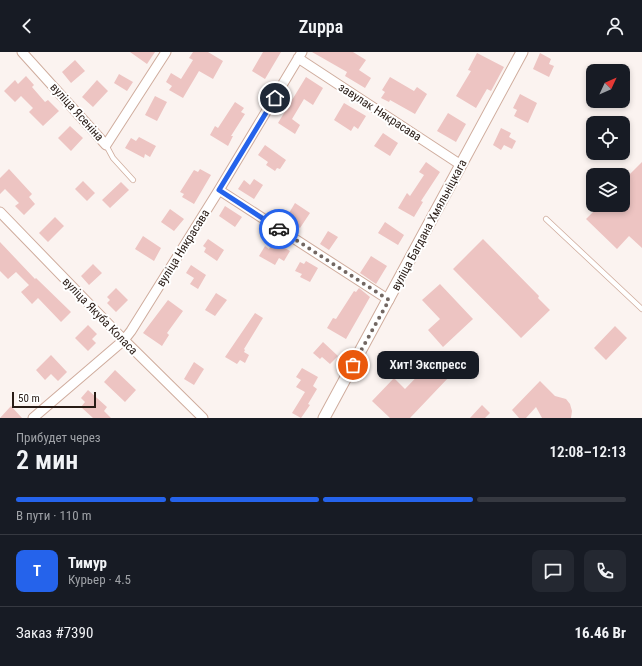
<!DOCTYPE html>
<html lang="ru">
<head>
<meta charset="utf-8">
<style>
  :root { --surface:#171b24; --page:#242831; --text:#f1f3f6; --muted:#9ea1a6; --line:#363941; --accent:#2563eb }
  body { margin:0; font-family:"Roboto Condensed",sans-serif; background:var(--page); color:var(--text); height:100vh; display:flex; flex-direction:column; font-size:15px; white-space:nowrap }
  * { box-sizing:border-box; margin:0 }
  p { font-size:13px; color:var(--muted) }
  .icon { flex:none; width:22px; height:22px; fill:none; stroke:currentColor; stroke-width:2; stroke-linecap:round; stroke-linejoin:round }
  .map { position:relative; height:366px; overflow:hidden }
  .panel { display:flex; flex-direction:column; background:var(--surface); flex:1 }
  .panel>* { flex:none }
  .needle { width:26px; rotate:46deg }
  .fabs { position:absolute; left:586px; top:12px; display:grid; gap:8px }
  .fabs a { display:grid; place-items:center; width:44px; height:44px; border-radius:8px; background:var(--surface); box-shadow:0 2px 6px #0003; font-size:20px }
  .scale { position:absolute; left:12px; bottom:10px; width:84px; box-sizing:border-box; padding-left:4px; border:2px solid #281b15; border-top:0; font-size:11px; line-height:14px; white-space:nowrap; color:#281b15; -webkit-text-stroke:3px #fff; paint-order:stroke }
  .pin { position:absolute; display:grid; place-items:center; width:34px; height:34px; color:#fff; margin:-17px; border:2px solid #fff; border-radius:50%; box-shadow:0 1px 4px #0007 }
  .courier { position:absolute; display:grid; place-items:center; width:40px; height:40px; margin:-20px; border:3px solid #2563eb; border-radius:50%; background:#fff; color:#222; box-shadow:0 1px 5px #0007 }
  .bubble { position:absolute; height:28px; border-radius:8px; background:var(--surface); box-shadow:0 2px 6px #0003; font-size:13px; font-weight:600; line-height:28px; text-align:center }
  .summary em { font-style:normal; font-weight:600 }
  .summary div { display:flex; flex-direction:column-reverse }
  .summary { display:flex; align-items:center; justify-content:space-between; height:68px; padding:0 16px }
  h1 { font-size:26px; font-weight:600; line-height:30px }
  .bar { display:grid; grid-template-columns:repeat(4,1fr); gap:6px 4px; align-content:center; height:48px; padding:0 16px }
  .bar i { height:5px; border-radius:3px; background:var(--line) }
  .bar .current { background:var(--accent) }
  .bar p { grid-column:span 4 }
  .line { display:flex; align-items:center; gap:10px; padding:0 16px; border-top:1px solid var(--line) }
  .line div { flex:1 }
  .round { display:grid; place-items:center; flex:none; width:42px; height:42px; border-radius:8px; background:var(--page) }
  header { display:flex; justify-content:space-between; align-items:center; height:52px; padding:0 16px; background:var(--surface); font-size:18px; font-weight:600 }
  .map>svg:first-child { display:block }
  .building { fill:#edc4c2 }
  .lines { fill:none; stroke-linecap:round; stroke-linejoin:round }
  .service-casing { stroke:#cfac9d; stroke-width:6 }
  .minor-casing { stroke:#cfac9d; stroke-width:11 }
  .tertiary-casing { stroke:#cfac9d; stroke-width:13 }
  .service { stroke:#fff; stroke-width:4.5 }
  .minor { stroke:#fff; stroke-width:9 }
  .tertiary { stroke:#fff; stroke-width:11 }
  .done { stroke:#726762; stroke-width:4; stroke-dasharray:0 7.2 }
  .route { stroke:#2563eb; stroke-width:5 }
  .labels { text-anchor:middle; dominant-baseline:central; stroke-width:4; stroke-linejoin:round; paint-order:stroke }
  .street-label { font-size:12px; fill:#281b15; stroke:#fff }
</style>
</head>
<body>
<header><svg class="icon" aria-label="back" viewBox="0 0 24 24"><path d="M15 5l-7 7 7 7"/></svg>Zuppa<svg class="icon" aria-label="person" viewBox="0 0 24 24"><circle cx="12" cy="8" r="4"/><path d="M4 21q1-7 8-7t8 7"/></svg></header>
<div class="map">
<svg width="642" height="366" viewBox="0 0 642 366">
  <rect width="100%" height="100%" fill="#fbf3f0"/>
  <!-- building -->
  <path class="building" d="M130 0H155L147 12Z
    M193 0H208L223 9 213 27 199 19 183 46 169 38 172 34 166 30 171 21 181 27 193 8 189 6Z
    M263 0H281L265 27 252 19Z
    M312 0H353L366 8 359 18 371 26 365 36 345 24 347 20Z
    M477 1 504 15 491 39 487 37 476 56 456 44 471 19 468 18Z
    M540 1 551 7 549 12 554 14 549 25 533 17Z
    M75 8 85 19 71 31 62 20Z
    M119 22 133 30 127 39 114 31Z
    M26 24 34 33 32 35 45 50 48 48 59 59 43 74 29 60 33 56 21 44 15 50 4 39 15 28 18 32Z
    M306 25 323 36 313 53 304 47 292 67 300 73 295 82 278 71Z
    M390 25 414 39 417 35 427 42 415 62 390 48 389 50 381 46 385 40 382 38Z
    M97 28 108 39 93 55 82 45Z
    M520 42 537 51 528 71 514 64 517 58 513 56Z
    M155 44 167 50 157 69 145 63Z
    M235 50 244 56 241 60 245 62 231 84H233L228 94 210 83 215 74 218 76Z
    M344 51 366 64 358 77 354 74 351 79 334 68Z
    M448 61 466 72 456 90 437 79Z
    M70 74 83 86 71 99 58 86Z
    M501 76 511 81 509 85 516 89 512 97 504 93 501 98 493 93Z
    M383 81 398 91 390 104 374 94Z
    M139 85 156 94 150 105 145 102 144 106 125 96 131 86 136 89Z
    M265 93 286 108 280 117 277 116 275 119 266 113 268 110 258 103Z
    M426 110 440 120 421 149 423 150 414 165 398 156 407 141 410 144 424 123 419 120Z
    M642 110V196L629 184 617 197 586 167 600 153H623V129Z
    M9 117 32 142 29 145 35 152 24 163 15 154 19 151 5 137 0 142V126Z
    M200 117 211 123 194 152 182 145 184 142 180 140 194 118 198 120Z
    M254 127 263 133 254 147 238 137 244 128 250 133Z
    M83 129 95 141 87 149 75 137Z
    M121 130 129 138 110 156 102 148Z
    M295 151 310 161 300 176 289 169 293 163 289 161Z
    M225 154 242 165 235 175 219 164Z
    M170 157 184 167 174 179 161 170Z
    M55 165 64 174 48 190 39 181Z
    M385 170 404 183 398 193 378 181Z
    M328 179 338 185 329 198 320 192Z
    M143 184 161 196 154 209 135 197Z
    M208 187 224 198 217 209 204 200 206 196 203 194Z
    M483 187 539 244 538 246 550 258 521 286 453 217Z
    M273 189 290 199 284 209 279 206 275 213 259 204 265 194 269 197Z
    M0 190 35 227 36 226 71 260 61 270 38 246 32 252 21 240 29 233 16 220 8 227 0 219Z
    M371 204 387 214 376 232 360 221Z
    M306 209 318 216 310 230 300 225 302 222 295 219 300 210 304 212Z
    M93 212 102 221 89 233 81 224Z
    M191 213 206 223 198 237 190 232 194 226 186 221Z
    M440 232 473 267 443 295 428 278 440 267 422 248Z
    M116 236 128 248 116 260 107 251 110 248 107 245Z
    M359 236 370 245 346 287 327 276 333 266 336 267 354 239 356 240Z
    M216 241 227 248 215 264 205 258Z
    M168 248 183 259 167 281 169 283 162 294 143 281Z
    M255 261 263 266 244 297 245 298 244 300 249 303 245 311 240 308 237 312 225 305Z
    M88 273 97 282 92 287 96 291 88 299 75 286Z
    M615 274 627 286 606 308 594 296Z
    M323 290 338 304 330 312 322 305 320 307 313 301Z
    M51 303 67 320 58 329 51 322 45 328 36 318Z
    M432 309 449 325 410 366H390L372 349 394 326 405 337Z
    M194 310 204 317 194 333 184 327Z
    M302 316 318 325 313 334 317 337 308 352 310 353 301 366 292 361 305 340 296 335 301 328 296 325Z
    M115 318 136 338 125 350 104 330Z
    M540 329 555 344 566 347 570 352 572 359 571 366H542L536 355 526 366H519L512 358Z
    M88 338 107 355 104 359 111 366H93L81 355 85 350 81 346Z
    M482 353 490 361 485 366H470Z
    M11 354 22 366H0Z"/>
  <g class="lines">
    <!-- service casing -->
    <g class="service-casing">
      <path id="service" d="M106 93 113 106 133 128
        M546 167 642 257"/>
    </g>
    <!-- minor casing -->
    <g class="minor-casing">
      <path id="minor" d="M22 0 106 93 166 0
        M298 6 461 113
        M219 138 389 248
        M0 160 124 288 203 366
        M33 366 124 288 131 279 219 138 302 0"/>
    </g>
    <!-- tertiary casing -->
    <g class="tertiary-casing">
      <path id="tertiary" d="M324 366 522 0"/>
    </g>
    <!-- service -->
    <use href="#service" class="service"/>
    <!-- minor -->
    <use href="#minor" class="minor"/>
    <!-- tertiary -->
    <use href="#tertiary" class="tertiary"/>
  </g>
  <g class="lines">
    <!-- done -->
    <path class="done" d="M279 177 389 248 353 313"/>
    <!-- route -->
    <path class="route" d="M275 46 219 138 279 177"/>
  </g>
  <g class="labels">
    <!-- street labels -->
    <g class="street-label">
      <text transform="translate(77 60) rotate(48)">вуліца Ясеніна</text>
      <text transform="translate(380 60) rotate(33)">завулак Някрасава</text>
      <text transform="translate(429 173) rotate(-62)">вуліца Багдана Хмяльніцкага</text>
      <text transform="translate(183 196) rotate(-58)">вуліца Някрасава</text>
      <text transform="translate(100 264) rotate(46)">вуліца Якуба Коласа</text>
    </g>
  </g>
</svg>
<div class="fabs">
<a><svg class="needle" viewBox="-14 -14 28 28"><path d="M0-13l5 13h-10z" fill="#e53935"/><path d="M0 13l5-13h-10z" fill="#9ea1a6"/></svg></a>
<a><svg class="icon" aria-label="locate" viewBox="0 0 24 24"><circle cx="12" cy="12" r="6"/><path d="M12 2v4M12 18v4M2 12h4M18 12h4"/></svg></a>
<a><svg class="icon" aria-label="layers" viewBox="0 0 24 24"><path d="M12 4l9 5-9 5-9-5zM3 14l9 5 9-5"/></svg></a>
</div>
<div class="scale">50 m</div>
<div class="pin" style="left:353px;top:313px;background:#ea580c"><svg class="icon" aria-label="bag" viewBox="0 0 24 24"><path d="M5 8h14l-1 12H6zM9 8a3 3 0 0 1 6 0"/></svg></div>
<div class="pin" style="left:275px;top:46px;background:#1f2937"><svg class="icon" aria-label="home" viewBox="0 0 24 24"><path d="M3 11l9-7 9 7M6 9v11h12V9"/></svg></div>
<div class="courier" style="left:279px;top:177px"><svg class="icon" aria-label="car" viewBox="0 0 24 24"><path d="M5 17H2v-5l4-1 3-4h7l3 4 3 1v5h-3M9 17h6M6 11h13"/><circle cx="7" cy="17" r="2"/><circle cx="17" cy="17" r="2"/></svg></div>
<div class="bubble" style="left:377px;top:299px;width:102px">Хит! Экспресс</div>
</div>
<section class="panel">
<div class="summary"><div><h1>2 мин</h1><p>Прибудет через</p></div><em>12:08–12:13</em></div>
<div class="bar"><i class="current"></i><i class="current"></i><i class="current"></i><i></i><p>В пути · 110 m</p></div>
<div class="line" style="height:72px"><b class="round" style="background:var(--accent);color:#fff">Т</b><div><b>Тимур</b><p>Курьер · 4.5</p></div><a class="round"><svg class="icon" aria-label="chat" viewBox="0 0 24 24"><path d="M4 5h16v11H9l-5 4z"/></svg></a><a class="round"><svg class="icon" aria-label="phone" viewBox="0 0 24 24"><path d="M5 4h4l2 5-3 2q2 4 5 5l2-3 5 2v4C11 20 4 13 5 4z"/></svg></a></div>
<div class="line" style="height:52px"><div>Заказ #7390</div><b>16.46 Br</b></div>
</section>
</body>
</html>
